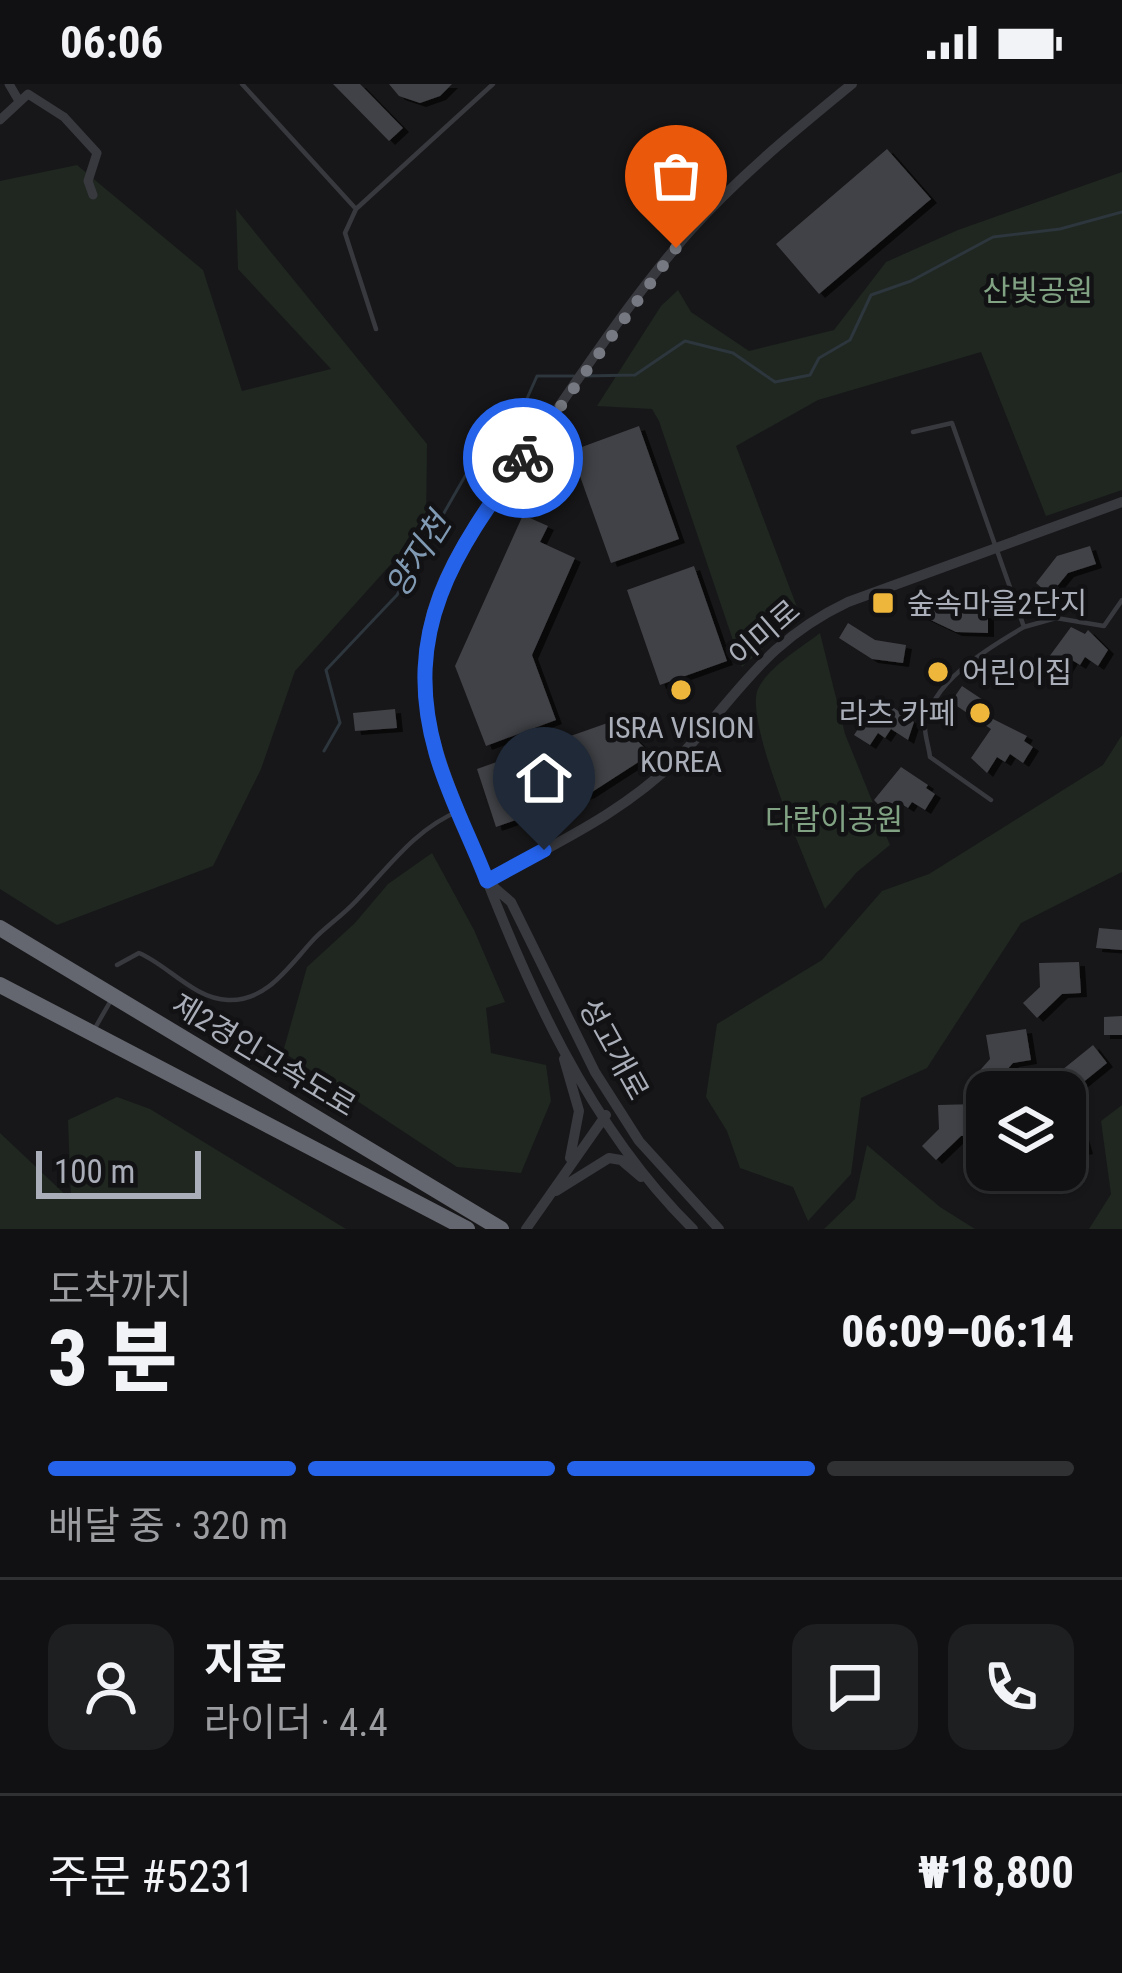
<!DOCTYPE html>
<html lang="ko">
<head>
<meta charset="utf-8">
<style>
  :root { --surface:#111113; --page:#1e1f21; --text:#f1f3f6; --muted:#9c9da0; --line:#303133; --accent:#2563eb }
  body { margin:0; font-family:"Roboto Condensed","Noto Sans KR",sans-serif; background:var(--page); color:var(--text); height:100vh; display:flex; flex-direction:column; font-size:45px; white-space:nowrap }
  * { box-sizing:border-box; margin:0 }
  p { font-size:39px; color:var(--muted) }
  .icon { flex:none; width:66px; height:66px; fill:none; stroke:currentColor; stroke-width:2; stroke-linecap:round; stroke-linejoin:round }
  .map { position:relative; height:1145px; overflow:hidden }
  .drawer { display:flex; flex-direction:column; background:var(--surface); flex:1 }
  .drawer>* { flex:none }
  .buttons { position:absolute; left:966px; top:987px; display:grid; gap:24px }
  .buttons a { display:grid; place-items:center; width:120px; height:120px; border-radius:24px; background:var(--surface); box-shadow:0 3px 9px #0004,0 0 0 3px var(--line); font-size:60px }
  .scale { position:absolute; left:36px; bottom:30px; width:165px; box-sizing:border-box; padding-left:12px; border:6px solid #a9aeb9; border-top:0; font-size:33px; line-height:42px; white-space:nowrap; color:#a9aeb9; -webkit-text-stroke:9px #121214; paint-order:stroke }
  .pin { position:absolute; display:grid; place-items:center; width:102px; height:102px; color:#fff; margin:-123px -51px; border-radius:50% 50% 50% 0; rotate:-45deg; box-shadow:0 0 12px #0007 }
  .pin .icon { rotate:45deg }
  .courier { position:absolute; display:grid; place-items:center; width:120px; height:120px; margin:-60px; border:9px solid #2563eb; border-radius:50%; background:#fff; color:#222; box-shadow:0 3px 15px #0007 }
  .headline em { font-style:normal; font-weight:800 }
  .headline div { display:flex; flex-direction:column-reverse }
  .headline { display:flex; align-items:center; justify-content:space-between; height:204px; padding:0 48px }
  h1 { font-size:78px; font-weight:800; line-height:90px }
  .bar { display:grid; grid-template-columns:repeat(4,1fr); gap:18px 12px; align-content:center; height:144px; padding:0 48px }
  .bar i { height:15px; border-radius:9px; background:var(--line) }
  .bar .on { background:var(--accent) }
  .bar p { grid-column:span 4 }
  .line { display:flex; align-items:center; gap:30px; padding:0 48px; border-top:3px solid var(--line) }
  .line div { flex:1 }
  .round { display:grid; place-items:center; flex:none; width:126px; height:126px; border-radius:24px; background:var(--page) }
  .status { display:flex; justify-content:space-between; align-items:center; height:84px; padding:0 60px; background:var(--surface); direction:ltr }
  .status svg { height:33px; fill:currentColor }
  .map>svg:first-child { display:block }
  .green { fill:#1f2720 }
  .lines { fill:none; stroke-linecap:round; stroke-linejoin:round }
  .stream { stroke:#2d353d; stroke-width:3 }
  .building { fill:#414246; filter:url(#shadow) }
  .service { stroke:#38393e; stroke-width:4.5 }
  .minor { stroke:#38393e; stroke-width:9 }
  .tertiary { stroke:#38393e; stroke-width:10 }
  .motorway { stroke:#64676f; stroke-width:16 }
  .done { stroke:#767981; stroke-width:12; stroke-dasharray:0 21.6 }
  .route { stroke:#2563eb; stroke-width:15 }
  .poi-dot { fill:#eeb63a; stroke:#121214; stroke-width:4.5 }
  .labels { text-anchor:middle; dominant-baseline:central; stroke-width:9; stroke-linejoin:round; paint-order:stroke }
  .park-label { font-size:30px; fill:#81a384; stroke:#121214 }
  .poi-label { font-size:30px; fill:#a9aeb9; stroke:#121214; text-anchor:start }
  .street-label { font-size:30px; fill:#a9aeb9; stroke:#121214 }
  .water-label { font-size:33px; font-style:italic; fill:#819ab3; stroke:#121214 }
</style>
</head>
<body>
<div class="status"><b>06:06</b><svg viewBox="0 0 49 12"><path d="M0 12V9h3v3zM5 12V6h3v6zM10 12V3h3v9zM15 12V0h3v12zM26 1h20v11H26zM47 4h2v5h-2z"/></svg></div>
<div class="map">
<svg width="1122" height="1145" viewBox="0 0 1122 1145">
  <defs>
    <filter id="shadow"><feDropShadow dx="6" dy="4" stdDeviation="0" flood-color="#0009"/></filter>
  </defs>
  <rect width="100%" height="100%" fill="#171719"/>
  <!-- green -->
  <path class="green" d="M77 81 203 186 242 307 331 285 238 185 236 125 427 360 426 441 295 587 261 685 213 782 57 841 0 805V97Z
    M1122 88V406L1046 432 981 268 818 316 736 362 800 531 742 583 659 337 652 325 597 322 661 222 678 206 691 228 749 267 834 246 886 178 958 146Z
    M820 549 845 650 890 761 857 788 825 825C810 786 743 637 758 605 768 583 801 564 820 549Z
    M1122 651V788L1021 839 927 984 861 1014 851 1090 808 1137 793 1103 740 1084 727 1047 706 1013 717 940 822 876 882 807 929 790 1103 681Z
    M432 769 474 846 505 918 486 924 491 969 546 981 551 1017 521 1089 457 1083 283 968 307 883 355 839 388 800Z
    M117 1013 150 1025 346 1145H0V1049L71 1116 68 1036Z
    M1122 1021V1145H1089L1111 1110 1101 1037Z
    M867 1061 940 1123 975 1145H824L855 1115Z"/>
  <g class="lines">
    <!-- stream -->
    <path class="stream" d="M584 292 635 291 685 257 733 269 775 298 810 291 819 274 850 256 871 211 911 197 993 153 1060 145 1122 128
      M324 667 340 639 326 586 397 511 476 373 517 337 537 292H574"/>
  </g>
  <!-- building -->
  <path class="building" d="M333 0H360L403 44 389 57Z
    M389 0H452L440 12 420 19 399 12Z
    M887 65 931 115 819 210 776 160Z
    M639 342 679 455 611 479 571 367Z
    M523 431 548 442 540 458 575 474 532 571 556 636 486 662 455 582Z
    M1090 462 1096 480 1068 489 1050 511 1036 499 1057 472Z
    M694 482 727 577 660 601 627 506Z
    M928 516 957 529 988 530V549L956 548 920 531Z
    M848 539 875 556 906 561 903 579 872 575 839 554Z
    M1071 543 1085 550 1088 546 1108 566 1098 582 1085 573 1080 581 1072 576 1062 592 1046 577Z
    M962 602 986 618 981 625 989 633 1027 652 1024 657 1033 663 1023 679 1010 670 1005 678 997 673 987 689 971 674 991 645 951 618Z
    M878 613 914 638 908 656 891 645 885 654 878 649 870 661 854 651 860 642 855 640Z
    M395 625 397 644 355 647 353 629Z
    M616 636 651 670 589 710 496 743 477 685Z
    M901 683 928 701 926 704 935 710 925 726 912 718 908 724 897 717 888 731 874 716Z
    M1099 844 1122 846V866L1096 864Z
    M1079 878 1081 909 1062 910 1037 934 1023 919 1040 903 1039 879Z
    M1122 932V951H1104V933Z
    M1026 945 1031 976 1013 979 990 1005 975 992 990 975 986 951Z
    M1093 961 1107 979 1065 1013V1008H1053L1046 999Z
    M978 1020 979 1051 961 1052 936 1076 922 1062 939 1045 938 1021Z
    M1082 1048 1087 1066 1065 1071V1053Z"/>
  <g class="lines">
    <!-- service -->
    <path class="service" d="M242 0 356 125
      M376 245 345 149 356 125 493 0
      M913 348 952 339 1024 543C990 563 929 598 925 644 925 652 929 664 930 673L991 716
      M1024 543 1056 534 1104 542 1122 516
      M117 881 139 869C168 881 194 915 228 916 268 918 291 879 315 854 328 841 343 831 356 817 388 784 416 744 459 727
      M95 944 110 918"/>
    <!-- minor -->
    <path class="minor" d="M9 0 19 17
      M0 36 28 10 64 33 97 69 88 97 93 111"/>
    <!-- tertiary -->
    <path class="tertiary" d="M487 797C554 760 626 728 680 672 740 609 764 558 848 518L1122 418
      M489 799 511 818 595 988 639 1057 719 1145
      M564 975 579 1027 570 1074
      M556 1107 609 1074 621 1076 641 1093
      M526 1145 606 1031
      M693 1145C588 1042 525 898 474 763 445 688 411 618 430 536 446 469 496 412 535 357 585 286 633 211 691 146 739 92 796 46 852 0"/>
    <!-- motorway -->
    <path class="motorway" d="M0 844 501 1145
      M0 901 467 1145"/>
  </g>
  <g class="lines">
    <!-- done -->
    <path class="done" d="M523 374 676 164"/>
    <!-- route -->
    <path class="route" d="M523 374C454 469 401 546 436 669 448 712 471 755 487 797L544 766"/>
  </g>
  <!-- markers -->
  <g class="poi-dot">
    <rect x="871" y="507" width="24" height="24" rx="6"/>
    <circle cx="938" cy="588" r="12"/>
    <circle cx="681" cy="606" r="12"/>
    <circle cx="980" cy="629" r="12"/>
  </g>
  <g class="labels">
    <!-- park labels -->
    <g class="park-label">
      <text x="1038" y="206">산빛공원</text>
      <text x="834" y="735">다람이공원</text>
    </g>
    <!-- poi labels -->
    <g class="poi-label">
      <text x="907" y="519">숲속마을2단지</text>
      <text x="962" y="588">어린이집</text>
      <text x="956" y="629" text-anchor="end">라츠 카페</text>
      <text x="681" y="643" text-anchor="middle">ISRA VISION<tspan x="681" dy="34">KOREA</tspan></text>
    </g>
    <!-- street labels -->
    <g class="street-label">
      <text transform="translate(764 549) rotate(-41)">이미로</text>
      <text transform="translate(614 965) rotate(61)">성고개로</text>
      <text transform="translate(264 971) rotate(31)">제2경인고속도로</text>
    </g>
    <!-- water labels -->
    <g class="water-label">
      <text transform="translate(418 471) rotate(-58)">양지천</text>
    </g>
  </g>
</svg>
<div class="buttons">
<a><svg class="icon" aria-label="layers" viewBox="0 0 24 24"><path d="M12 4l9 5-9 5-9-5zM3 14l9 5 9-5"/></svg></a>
</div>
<div class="scale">100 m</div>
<div class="pin" style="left:676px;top:164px;background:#ea580c"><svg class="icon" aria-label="bag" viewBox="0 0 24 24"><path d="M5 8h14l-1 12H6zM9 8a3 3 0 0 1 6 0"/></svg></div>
<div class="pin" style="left:544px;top:766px;background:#1f2937"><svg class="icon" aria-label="home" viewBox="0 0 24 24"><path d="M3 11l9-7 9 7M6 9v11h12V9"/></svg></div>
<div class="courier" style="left:523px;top:374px"><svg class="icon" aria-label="bike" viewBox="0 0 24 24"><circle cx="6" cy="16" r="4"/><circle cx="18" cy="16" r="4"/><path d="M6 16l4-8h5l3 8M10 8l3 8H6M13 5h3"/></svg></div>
</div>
<section class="drawer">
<div class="headline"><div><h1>3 분</h1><p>도착까지</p></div><em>06:09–06:14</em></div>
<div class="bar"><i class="on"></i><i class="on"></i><i class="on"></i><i></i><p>배달 중 · 320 m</p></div>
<div class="line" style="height:216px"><a class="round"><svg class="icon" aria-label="person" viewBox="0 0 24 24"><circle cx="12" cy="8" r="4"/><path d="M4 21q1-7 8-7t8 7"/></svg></a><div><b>지훈</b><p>라이더 · 4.4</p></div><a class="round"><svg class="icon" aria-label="chat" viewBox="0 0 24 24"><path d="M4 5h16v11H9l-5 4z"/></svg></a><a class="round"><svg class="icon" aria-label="phone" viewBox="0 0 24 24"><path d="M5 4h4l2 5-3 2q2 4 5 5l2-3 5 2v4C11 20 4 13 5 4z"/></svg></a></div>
<div class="line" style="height:156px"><div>주문 #5231</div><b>₩18,800</b></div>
</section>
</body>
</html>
